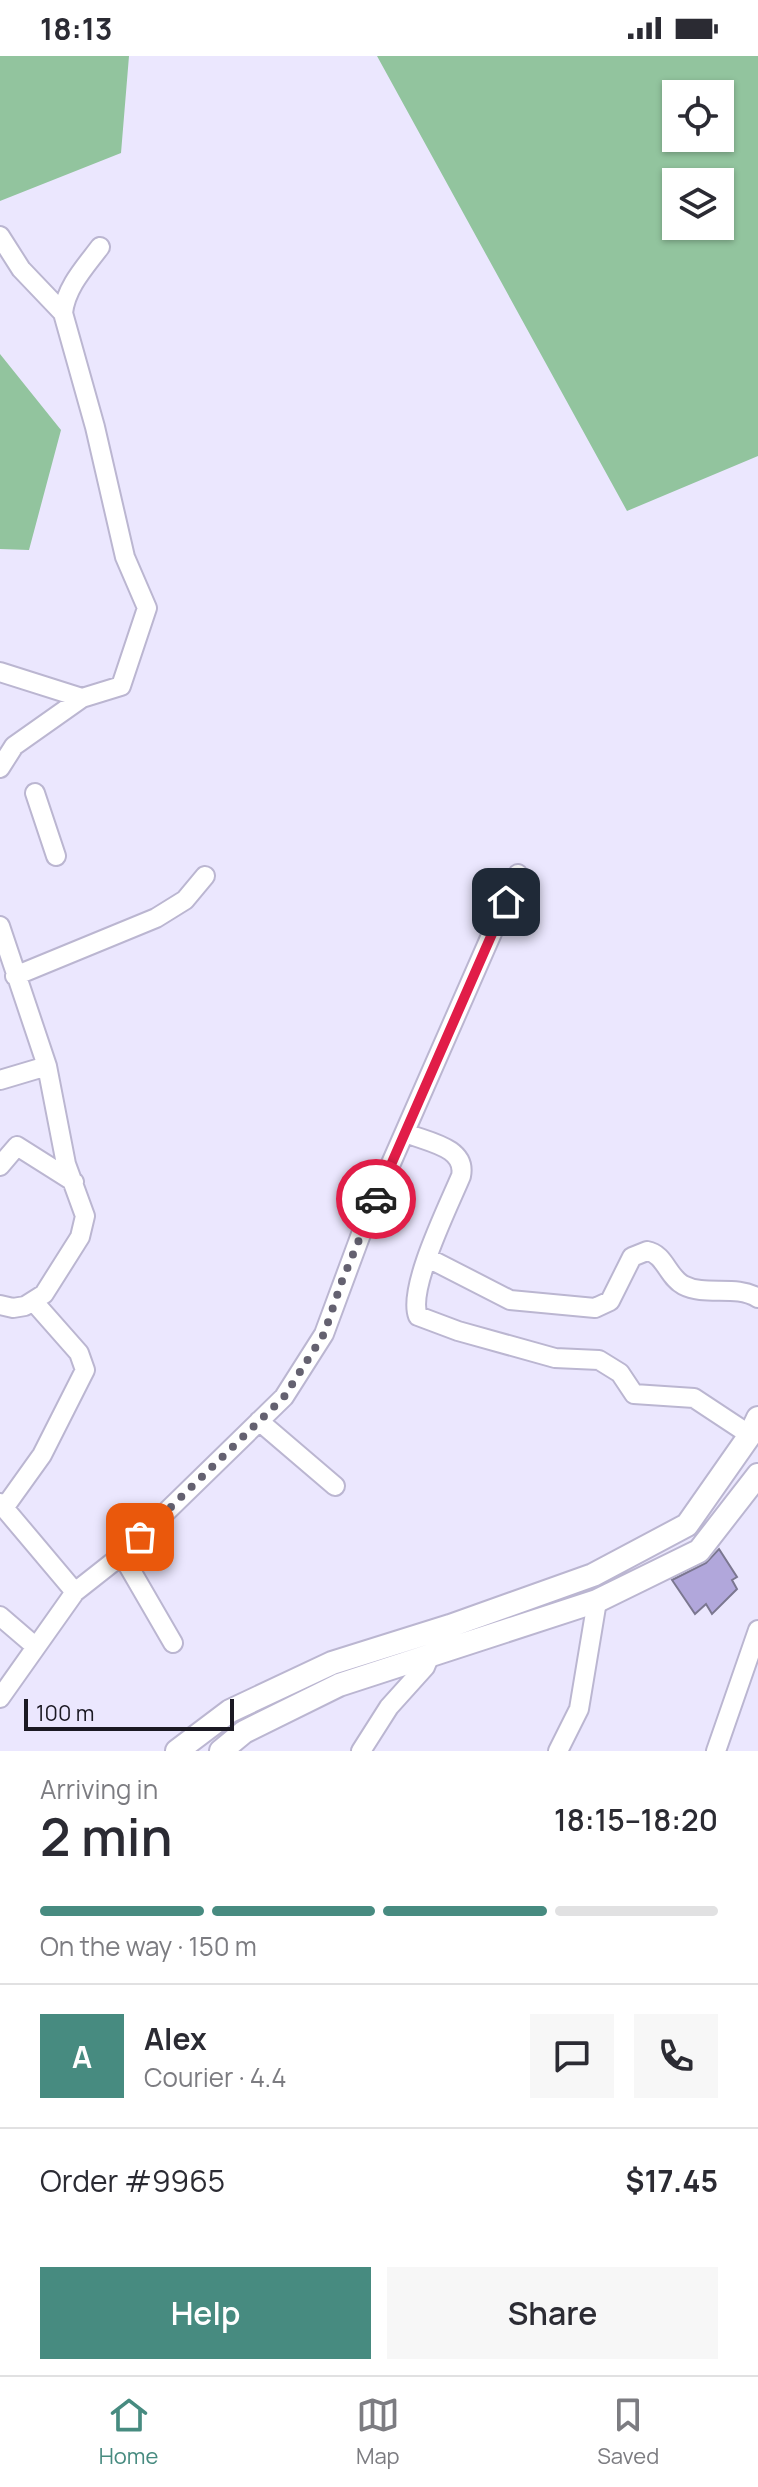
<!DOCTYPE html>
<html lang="en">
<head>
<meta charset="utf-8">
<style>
  :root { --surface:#fff; --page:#f7f7f7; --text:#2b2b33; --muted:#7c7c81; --line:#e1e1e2; --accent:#478b80 }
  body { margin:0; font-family:Manrope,sans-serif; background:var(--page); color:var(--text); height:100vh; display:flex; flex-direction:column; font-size:30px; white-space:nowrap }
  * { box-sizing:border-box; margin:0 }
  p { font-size:26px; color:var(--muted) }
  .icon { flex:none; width:44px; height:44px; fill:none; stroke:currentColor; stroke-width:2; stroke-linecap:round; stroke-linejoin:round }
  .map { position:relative; height:1695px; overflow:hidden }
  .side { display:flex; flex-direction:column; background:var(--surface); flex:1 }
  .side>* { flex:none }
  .controls { position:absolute; left:662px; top:24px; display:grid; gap:16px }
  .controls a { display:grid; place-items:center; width:72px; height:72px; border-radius:0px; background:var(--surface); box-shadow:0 2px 6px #0004; font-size:40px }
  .scale { position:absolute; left:24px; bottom:20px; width:210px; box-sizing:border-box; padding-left:8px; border:4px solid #1b1923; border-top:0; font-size:22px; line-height:28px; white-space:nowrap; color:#1b1923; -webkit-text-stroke:6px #ebe7fe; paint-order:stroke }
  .pin { position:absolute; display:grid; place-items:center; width:68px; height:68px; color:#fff; margin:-34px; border-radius:16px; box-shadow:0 4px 12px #0006 }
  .courier { position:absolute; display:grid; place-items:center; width:80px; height:80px; margin:-40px; border:6px solid #e11d48; border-radius:50%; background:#fff; color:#222; box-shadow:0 2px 10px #0007 }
  .overview em { font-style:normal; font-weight:600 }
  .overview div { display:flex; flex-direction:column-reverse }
  .overview { display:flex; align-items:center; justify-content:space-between; height:136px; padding:0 40px }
  h1 { font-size:52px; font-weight:600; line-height:60px }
  .bar { display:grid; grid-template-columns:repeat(4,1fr); gap:12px 8px; align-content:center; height:96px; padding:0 40px }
  .bar i { height:10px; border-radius:6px; background:var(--line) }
  .bar .current { background:var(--accent) }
  .bar p { grid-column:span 4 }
  .line { display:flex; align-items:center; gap:20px; padding:0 40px; border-top:2px solid var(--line) }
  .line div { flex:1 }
  .round { display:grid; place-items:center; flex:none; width:84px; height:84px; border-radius:0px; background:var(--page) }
  .button { display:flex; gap:16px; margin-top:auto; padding:16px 40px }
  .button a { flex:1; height:92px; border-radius:0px; background:var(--accent); color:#fff; font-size:32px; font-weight:600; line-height:92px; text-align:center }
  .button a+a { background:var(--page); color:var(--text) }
  .status { display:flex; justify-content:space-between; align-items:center; height:56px; padding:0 40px; background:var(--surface); direction:ltr }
  .status svg { height:22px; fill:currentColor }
  .menu { display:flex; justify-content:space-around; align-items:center; height:112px; border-top:2px solid var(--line); background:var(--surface); font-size:22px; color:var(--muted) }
  .menu a { display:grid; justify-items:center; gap:4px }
  .menu .current { color:var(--accent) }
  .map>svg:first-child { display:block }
  .forest { fill:#92c49e; fill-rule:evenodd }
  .building { fill:#b1a7db; stroke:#7b7790; stroke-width:2 }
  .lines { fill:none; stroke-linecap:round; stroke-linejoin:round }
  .minor-casing { stroke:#bbb6d1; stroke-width:22 }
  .major-casing { stroke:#bbb6d1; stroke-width:26 }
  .minor { stroke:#fff; stroke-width:18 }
  .major { stroke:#fff; stroke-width:22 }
  .done { stroke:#646170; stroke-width:8; stroke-dasharray:0 14.4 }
  .route { stroke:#e11d48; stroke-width:10 }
</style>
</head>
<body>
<div class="status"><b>18:13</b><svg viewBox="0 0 49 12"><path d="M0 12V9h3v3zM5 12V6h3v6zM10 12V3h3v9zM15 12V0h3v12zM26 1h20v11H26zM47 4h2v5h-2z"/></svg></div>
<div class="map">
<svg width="758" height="1695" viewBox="0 0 758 1695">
  <rect width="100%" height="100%" fill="#ebe7fe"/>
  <!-- forest -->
  <path class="forest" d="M0 0H129L121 97 0 145Z
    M377 0H758V400L627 455ZM720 38V82H676V38ZM720 126V170H676V126Z
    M0 298 61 374 29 494 0 493Z"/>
  <!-- building -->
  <path class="building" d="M719 1493 737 1521 732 1524 737 1533 712 1558 706 1548 695 1558 672 1524 706 1507Z"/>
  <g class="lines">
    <!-- minor casing -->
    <g class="minor-casing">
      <path id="minor" d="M0 180 21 213 63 257 95 371 125 501 147 552 121 630 82 642 14 690 0 712
        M63 257C66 231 85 211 100 191
        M0 616 82 642
        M35 737 56 800
        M0 870 47 1010 66 1108 85 1160 80 1181 44 1238 25 1250 13 1252 0 1249
        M15 920 156 862 185 844 205 820
        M0 1024 47 1010
        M406 1077C427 1086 467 1091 461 1120 449 1149 407 1233 418 1260L458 1275 555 1302 599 1304 620 1317 634 1338 694 1342 750 1379
        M0 1110 17 1090 74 1126
        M428 1202 510 1244 595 1252 610 1245 632 1201 647 1195C665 1198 667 1220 683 1229 706 1241 735 1228 758 1242
        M259 1365 335 1430
        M0 1447 75 1536
        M4 1452 42 1399 85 1314 79 1297 34 1246
        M122 1499 173 1587
        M0 1560 36 1591
        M0 1642 75 1536 122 1499 284 1341 324 1278 367 1162 518 818
        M361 1695 389 1651 425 1611 430 1599
        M558 1695 579 1653 597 1545
        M716 1695 758 1574"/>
    </g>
    <!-- major casing -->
    <g class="major-casing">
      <path id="major" d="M177 1695 230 1655 332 1607 450 1570 593 1519 687 1469 750 1379 758 1362
        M221 1695 244 1676 339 1629 597 1545 699 1495 758 1419"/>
    </g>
    <!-- minor -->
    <use href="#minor" class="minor"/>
    <!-- major -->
    <use href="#major" class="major"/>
  </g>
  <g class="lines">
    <!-- done -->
    <path class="done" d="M140 1481 284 1341 324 1278 342 1225 376 1143"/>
    <!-- route -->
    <path class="route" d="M376 1143 506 846"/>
  </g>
</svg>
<div class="controls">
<a><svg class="icon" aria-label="locate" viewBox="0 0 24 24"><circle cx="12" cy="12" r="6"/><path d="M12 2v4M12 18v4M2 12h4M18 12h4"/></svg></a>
<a><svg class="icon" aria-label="layers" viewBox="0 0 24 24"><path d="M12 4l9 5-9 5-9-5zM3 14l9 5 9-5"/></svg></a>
</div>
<div class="scale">100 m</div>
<div class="pin" style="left:140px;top:1481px;background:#ea580c"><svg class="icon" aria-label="bag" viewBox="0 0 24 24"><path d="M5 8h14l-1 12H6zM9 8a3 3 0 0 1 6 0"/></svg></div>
<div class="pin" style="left:506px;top:846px;background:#1f2937"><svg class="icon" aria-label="home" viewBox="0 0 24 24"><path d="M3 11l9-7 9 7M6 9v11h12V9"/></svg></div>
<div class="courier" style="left:376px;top:1143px"><svg class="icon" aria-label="car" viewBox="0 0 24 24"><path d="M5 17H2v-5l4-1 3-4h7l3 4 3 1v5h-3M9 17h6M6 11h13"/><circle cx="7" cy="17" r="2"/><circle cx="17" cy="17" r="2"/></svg></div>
</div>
<section class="side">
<div class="overview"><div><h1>2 min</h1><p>Arriving in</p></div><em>18:15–18:20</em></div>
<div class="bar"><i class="current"></i><i class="current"></i><i class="current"></i><i></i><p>On the way · 150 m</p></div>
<div class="line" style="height:144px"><b class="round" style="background:var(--accent);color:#fff">A</b><div><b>Alex</b><p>Courier · 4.4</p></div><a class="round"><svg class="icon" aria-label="chat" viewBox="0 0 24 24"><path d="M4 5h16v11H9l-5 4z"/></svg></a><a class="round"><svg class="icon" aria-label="phone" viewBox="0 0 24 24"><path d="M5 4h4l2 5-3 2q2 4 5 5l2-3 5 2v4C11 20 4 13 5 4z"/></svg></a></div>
<div class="line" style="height:104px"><div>Order #9965</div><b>$17.45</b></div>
<div class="button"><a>Help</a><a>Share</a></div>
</section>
<nav class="menu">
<a class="current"><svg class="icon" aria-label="home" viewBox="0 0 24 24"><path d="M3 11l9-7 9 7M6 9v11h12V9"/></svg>Home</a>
<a><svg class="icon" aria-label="map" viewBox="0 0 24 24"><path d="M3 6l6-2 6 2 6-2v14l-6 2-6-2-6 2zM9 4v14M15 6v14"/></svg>Map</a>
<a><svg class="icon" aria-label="saved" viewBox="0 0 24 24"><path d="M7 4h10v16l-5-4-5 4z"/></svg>Saved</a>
</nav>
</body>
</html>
